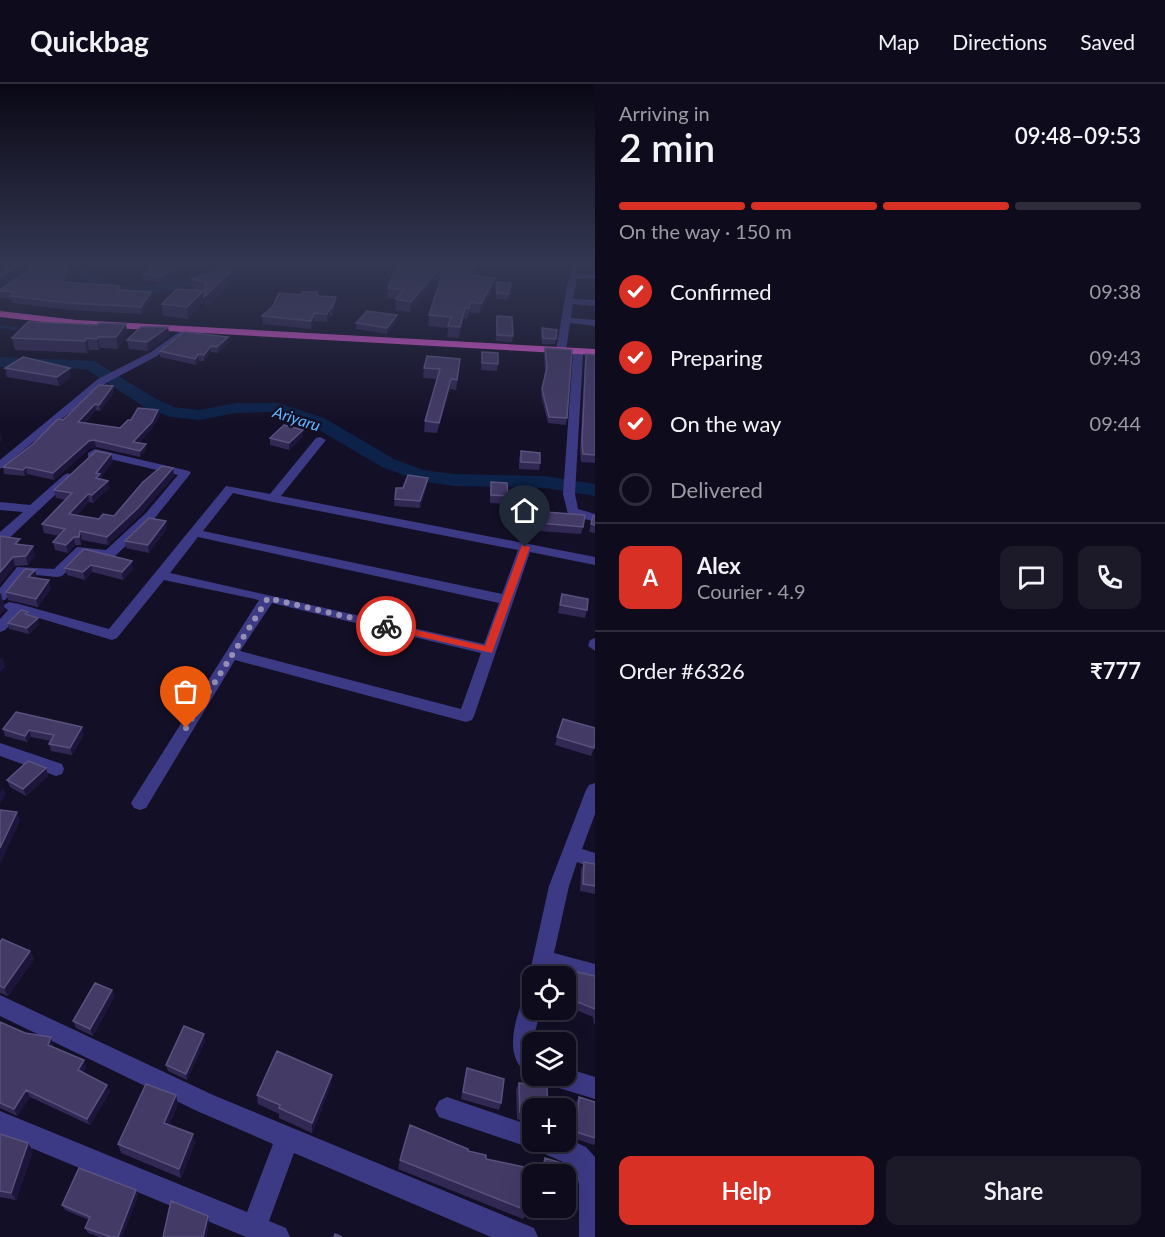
<!DOCTYPE html>
<html lang="en">
<head>
<meta charset="utf-8">
<style>
  :root { --surface:#0e0b1c; --page:#1c1929; --text:#f1f3f6; --muted:#9b9ba3; --line:#2e2b3b; --accent:#d93025 }
  body { margin:0; font-family:Lato,sans-serif; background:var(--page); color:var(--text); height:100vh; display:flex; flex-direction:column; font-size:22px; white-space:nowrap }
  * { box-sizing:border-box; margin:0 }
  p { font-size:20px; color:var(--muted) }
  .icon { flex:none; width:33px; height:33px; fill:none; stroke:currentColor; stroke-width:2; stroke-linecap:round; stroke-linejoin:round }
  .map { position:relative; flex:1; overflow:hidden }
  .sheet { display:flex; flex-direction:column; background:var(--surface); width:570px }
  .sheet>* { flex:none }
  .controls { position:absolute; left:522px; top:882px; display:grid; gap:12px }
  .controls a { display:grid; place-items:center; width:54px; height:54px; border-radius:12px; background:var(--surface); box-shadow:0 6px 24px #0002,0 0 0 2px var(--line); font-size:30px }
  .pin { position:absolute; display:grid; place-items:center; width:51px; height:51px; color:#fff; margin:-62px -26px; border-radius:50% 50% 50% 0; rotate:-45deg; box-shadow:0 0 6px #0007 }
  .pin .icon { rotate:45deg }
  .courier { position:absolute; display:grid; place-items:center; width:60px; height:60px; margin:-30px; border:4px solid #d93025; border-radius:50%; background:#fff; color:#222; box-shadow:0 2px 8px #0007 }
  .head em { font-style:normal; font-weight:600 }
  .head div { display:flex; flex-direction:column-reverse }
  .head { display:flex; align-items:center; justify-content:space-between; height:102px; padding:0 24px }
  h1 { font-size:39px; font-weight:600; line-height:45px }
  .bar { display:grid; grid-template-columns:repeat(4,1fr); gap:9px 6px; align-content:center; height:72px; padding:0 24px }
  .bar i { height:8px; border-radius:4px; background:var(--line) }
  .bar .current { background:var(--accent) }
  .bar p { grid-column:span 4 }
  .line { display:flex; align-items:center; gap:15px; padding:0 24px; border-top:2px solid var(--line) }
  .line div { flex:1 }
  .round { display:grid; place-items:center; flex:none; width:63px; height:63px; border-radius:12px; background:var(--page) }
  ol { padding:0 24px; list-style:none }
  li { display:flex; align-items:center; gap:18px; height:66px }
  li p { margin-inline-start:auto }
  li .icon { padding:6px; border-radius:50%; background:var(--accent); color:#fff; stroke-width:4 }
  li:last-child { color:var(--muted) }
  li i { width:33px; height:33px; border:3px solid var(--line); border-radius:50% }
  .action { display:flex; gap:12px; margin-top:auto; padding:12px 24px }
  .action a { flex:1; height:69px; border-radius:12px; background:var(--accent); color:#fff; font-size:24px; font-weight:600; line-height:69px; text-align:center }
  .action a+a { background:var(--page); color:var(--text) }
  header { display:flex; align-items:center; gap:36px; box-sizing:border-box; height:84px; padding:0 30px; background:var(--surface); border-bottom:2px solid var(--line) }
  header strong { font-size:28px }
  nav { display:flex; gap:33px; margin-inline-start:auto; font-size:21px }
  main { display:flex; flex:1; min-height:0 }
  .map>svg:first-child { display:block }
  .lines { fill:none; stroke-linecap:round; stroke-linejoin:round }
  .canal { fill:#0c2248; fill-rule:evenodd }
  .river { fill:#0c2248; fill-rule:evenodd }
  .minor { fill:#3d3a85; fill-rule:evenodd }
  .trunk { fill:#e055d1; fill-rule:evenodd }
  .wall { fill:#312854 }
  .shaded-wall { fill:#1d163a }
  .building { fill:#433a66; stroke:#5a527e; stroke-width:1.5 }
  .route { fill:#d93025 }
  .done { stroke:#948fb3; stroke-width:6; stroke-dasharray:0 10.8 }
  .labels { text-anchor:middle; dominant-baseline:central; stroke-width:4.5; stroke-linejoin:round; paint-order:stroke }
  .far-water-label { font-size:16px; font-style:italic; fill:#62b6ff; stroke:#130f26 }
</style>
</head>
<body>
<header>
<strong>Quickbag</strong>
<nav><a>Map</a><a>Directions</a><a>Saved</a></nav>
</header>
<main>
<div class="map">
<svg width="595" height="1153" viewBox="0 0 595 1153">
  <rect width="100%" height="100%" fill="#130f26"/>
  <g class="lines">
    <!-- canal -->
    <path class="canal" d="M0 240 20 244 16 246 0 244Z"/>
    <!-- river -->
    <path class="river" d="M77 179H89L88 186C139 230 202 175 257 179L255 182C207 197 115 236 75 187Z
      M0 273 94 277 158 316 174 323 199 326 236 319H278L324 334 394 375 423 386 454 390 545 392 595 400V412L545 404 454 402 419 397 382 383 312 342 271 328 236 329 199 336 171 333 146 324 86 285 0 283Z"/>
    <!-- minor -->
    <path class="minor" d="M571 179H579L577 190 595 191V195H577L573 215 595 216V222L573 220 571 234 595 236V242L570 239 566 266 561 269 556 266Z
      M186 243 194 245 157 272 106 299 0 385V376L98 295 151 268Z
      M578 267 583 270 575 410 578 425 595 430V438L568 430 563 410 573 270Z
      M320 353 326 356 281 412 595 473V481L530 468 474 632 472 636 466 638 235 576 146 724 140 726 134 724 131 719 134 714 259 516 164 496 117 554 112 556 22 529 5 546 0 548V535L8 526 2 522 9 518 19 520 109 545 226 402 270 410 316 354ZM233 409 273 418 518 466 502 510 203 447ZM198 453 499 519 484 560 170 489ZM272 519 481 569 461 625 240 567Z
      M95 365 189 387 191 389 154 435 114 473 85 470 62 492 57 493 26 490 5 516 0 517V504L17 483 54 485 77 463 106 466 146 429 178 391 97 372 88 373V369Z
      M68 389 74 393 72 395 5 458 0 459V448L23 428 0 426V418L30 421 64 391Z
      M595 554V567L588 562 590 556Z
      M0 659 62 680 64 685 62 690 56 692 0 672Z
      M595 699V730L582 765 595 769V785L577 778 569 802 554 869 595 880V900L550 887 549 892H532V899L529 892 549 802 586 706 589 701Z
      M532 908V926H541L532 958V991C501 978 515 934 525 911Z
      M0 911 213 1011 534 1144 538 1153H491L294 1069 269 1137 286 1144 290 1153H246L0 1051V1027L247 1128 273 1060 197 1027 0 932Z
      M566 984 595 993V1015L546 1000 543 992H566Z
      M447 1013 532 1042V1058H566V1054L586 1063 595 1073V1153H579V1100L574 1083 534 1065 439 1033 435 1025 439 1017Z"/>
    <!-- trunk -->
    <path class="trunk" d="M0 227 77 236 595 265V271L77 242 0 233Z"/>
  </g>
  <!-- wall -->
  <path class="wall" d="M74 179 66 198 120 202 121 207 152 215 142 230 70 226 12 219 11 215 0 214V206Z
    M239 179V190L205 225V208H203V218L188 235 163 232 162 220 193 206 192 195Z
    M480 180 474 192 493 204 479 230 469 228 467 235 464 234 459 254 447 253 448 244 428 242 429 231 443 188 410 228 395 226 396 215 387 214 388 204 418 184Z
    M179 188 161 199 143 196 142 190Z
    M496 198 511 199 508 216 496 215Z
    M317 212 336 213V221L332 232H330L327 238 314 237 311 245 263 240 262 232Z
    M397 231V237L387 250 356 245V239Z
    M497 232 513 252 512 258 496 257V238Z
    M126 240 127 251 118 265 100 264 99 266H89L87 269 15 266 12 254 97 241Z
    M168 243 169 252 148 267 129 265 127 256Z
    M542 244 557 246 555 260H542L541 250Z
    M228 259 218 269 211 268 204 277H199L196 281 160 273V267Z
    M545 264 567 334 566 341 548 339 541 311 545 290 544 270Z
    M482 268 498 280 497 287 481 286Z
    M586 270 595 271V379L581 378 580 367 585 278Z
    M5 284 71 293 59 302 7 293Z
    M424 284 459 285 456 306 450 305 437 349 424 348 425 337 437 295 423 294Z
    M113 302 114 308 100 327 96 326 85 339 120 344 131 336 158 326 159 332 152 344 139 359 146 366 140 373 96 363 90 364 54 396 27 390 25 392 4 390 3 383 63 336Z
    M303 346V353L289 366 270 361V354Z
    M521 367 540 379 539 386 519 385V375Z
    M111 370 113 378 100 394 109 404 93 419 89 418 77 431 99 435 114 432 173 384 174 392 139 432 108 461 82 456 81 461H75L68 469 55 466 53 458 59 452 44 449 42 440 66 416 56 414 54 406Z
    M491 398 508 412 506 420 490 419V405Z
    M427 401 420 424 394 422 396 404H403Z
    M532 427 583 443 581 450 538 447V444L529 442Z
    M593 432H595V449L589 448Z
    M167 444 149 469 126 464 125 457Z
    M0 452 21 461 35 471 28 481 15 482 0 500Z
    M84 465 133 485 123 496 92 488 85 496 67 491 65 484Z
    M37 493 36 495 51 504 38 523 8 516 6 508Z
    M562 510 587 526 585 534 558 529Z
    M28 528V531L38 534 39 540 29 550 9 545 8 539Z
    M16 628 84 650 72 671 51 667 49 660 51 657 31 653 27 658 5 652 3 645Z
    M563 635 594 664 591 672 555 661Z
    M46 684 48 692 26 712 10 703 7 696Z
    M584 778 595 780V810L580 807 581 785Z
    M0 858 30 867 34 875 8 912 0 909Z
    M559 884 595 892V940H594L593 933 569 923 565 931 552 926H566V892H556Z
    M112 906 114 913 93 952 76 944 73 937Z
    M0 938 53 960V963L86 983 83 989 110 1008 90 1041 30 1013 17 1032 0 1024Z
    M205 957 187 996 168 987 166 981Z
    M467 984 501 1019 499 1026 461 1015 465 991Z
    M519 999 532 1024V1042L517 1035 516 1006Z
    M331 1001 312 1049 279 1034V1030L258 1020 257 1011Z
    M579 1013 595 1018V1059L594 1061 573 1054 575 1020Z
    M178 1020 169 1041 195 1059 181 1094 121 1069 118 1060Z
    M0 1050 28 1059 33 1067 16 1116 0 1113Z
    M468 1067 486 1075 528 1127 523 1135 398 1085 400 1076Z
    M545 1074 568 1081 566 1102V1090H542L543 1077Z
    M136 1106 138 1111 122 1153H99L88 1149 85 1144 89 1136 65 1126 62 1121Z"/>
  <!-- shaded-wall -->
  <path class="shaded-wall" d="M22 179H33L0 201V193Z
    M70 179H74L63 205 62 198Z
    M239 179V190L205 225 204 213Z
    M444 179H447V184L410 228 411 218Z
    M477 179H483L480 180 469 201 471 191Z
    M179 182V188L161 199 160 193Z
    M495 194 493 204 479 230 481 220Z
    M203 207V218L188 235 187 223Z
    M151 208 152 215 142 230 141 223Z
    M336 213V221L332 232V224Z
    M330 224V232L327 238V230Z
    M465 224 464 234 459 254 460 243Z
    M314 229V237L311 245V237Z
    M397 231V237L387 250V244Z
    M126 240 127 251 118 265 116 253Z
    M168 243 169 252 148 267 147 258Z
    M98 253 100 264 99 266 97 255Z
    M228 253V259L218 269 217 263Z
    M87 254 89 266 87 269 85 257Z
    M211 262V268L204 277V271Z
    M199 270V277L196 281 195 275Z
    M70 284 71 293 59 302 57 293Z
    M451 295 450 305 437 349 439 339Z
    M113 302 114 308 100 327 99 321Z
    M95 320 96 326 80 344 78 338Z
    M158 326 159 332 152 344 134 364 133 358Z
    M303 346V353L289 366V359Z
    M0 348 2 356 0 358Z
    M94 356 96 363 90 364 54 396 53 389 89 357Z
    M146 360V366L140 373V367Z
    M111 370 113 378 100 394 101 397 96 394V389Z
    M26 383 27 390 25 392 23 386Z
    M173 384 174 392 139 432 108 461 107 453Z
    M428 394 427 401 420 424V417Z
    M108 397 109 404 93 419 92 411Z
    M88 410 89 418 71 438 69 430Z
    M166 437 167 444 149 469 148 461Z
    M80 447 82 456 81 461 79 453Z
    M74 453 75 461 68 469 66 461Z
    M33 462 35 471 28 481 26 472Z
    M13 473 15 482 0 500V488Z
    M132 477 133 485 123 496 122 488Z
    M91 481 92 488 85 496 83 488Z
    M35 486 37 493 30 501 28 493Z
    M49 496 51 504 38 523 36 515Z
    M1 509 5 526 0 532V510Z
    M38 534 39 540 29 550 27 544Z
    M2 573 5 583 0 588V575Z
    M82 643 84 650 72 671 70 664Z
    M29 646 31 653 27 658 25 652Z
    M46 684 48 692 26 712 23 705Z
    M3 703 6 710 0 720V708Z
    M17 728 20 737 0 780V764Z
    M30 867 34 875 8 912 4 904Z
    M112 906 114 913 93 952 90 945Z
    M204 950 205 957 187 996 186 990Z
    M51 953 53 960 51 968 48 961Z
    M84 976 86 983 81 993 78 986Z
    M332 991 331 1001 312 1049V1039Z
    M107 1001 110 1008 90 1041 87 1035Z
    M26 1006 30 1013 17 1032 14 1025Z
    M176 1011 178 1020 166 1048 164 1039Z
    M193 1050 195 1059 181 1094 179 1085Z
    M28 1059 33 1067 16 1116 11 1109Z
    M136 1106 138 1111 122 1153H118Z
    M208 1132 209 1140 207 1153H203Z"/>
  <!-- building -->
  <path class="building" d="M17 179H22L0 193V189Z
    M39 179H70L62 198 120 202 117 206 151 208 141 223 69 219 10 212 15 208 0 207V206Z
    M161 179 179 182 160 193 142 190Z
    M239 179 204 213 206 198 192 195Z
    M421 179H444L411 218 396 215 404 206 388 204 397 182 418 184Z
    M446 179H477L471 191 495 194 481 220 470 218 469 224H465L460 243 448 242 451 233 429 231Z
    M496 198 511 199 509 210 497 209Z
    M177 205 203 207 187 223 162 220Z
    M302 208H317V212L336 213 332 224H330L327 230 314 229 311 237 262 232 273 222 279 209 302 211Z
    M367 227 397 231 387 244 356 239Z
    M497 232 512 233 513 252 497 251Z
    M28 238 97 241 99 239 126 240 116 253H98L97 255 87 254 85 257 12 254Z
    M141 243H168L147 258 127 256Z
    M542 244 557 246 556 255 543 254Z
    M184 248 228 253 217 263 211 262 204 271 199 270 195 275 160 267Z
    M545 264 572 266 567 334 549 333 542 305 547 283Z
    M482 268 498 269V280L482 279Z
    M586 270 595 271V371L583 370 582 359Z
    M427 272 460 275 457 296 451 295 439 339 425 337 440 285 424 284Z
    M23 273 70 284 57 293 5 284Z
    M99 301 113 302 99 321 95 320 78 338 120 344 128 336H131L138 324 158 326 152 338 133 358 146 360 140 367 94 356 89 357 53 389 26 383 23 386 3 383 33 360 58 335 63 336Z
    M284 341 303 346 289 359 270 354Z
    M96 367 111 370 96 389 100 390 96 394 108 397 92 411 88 410 69 430 99 435 103 430 114 432 143 398 162 382 173 384 138 424 107 453 80 447 79 453H74L66 461 53 458 65 445 42 440 72 409 54 406Z
    M521 367 540 369V379L521 378Z
    M408 391 428 394 420 417 395 415 396 404H403Z
    M491 398 507 399 508 412 491 411Z
    M532 427 585 431 583 443 540 439V436L531 435Z
    M593 432H595V441L591 440Z
    M149 434 166 437 148 461 125 457Z
    M0 452 20 455 15 460 33 462 26 472 13 473 0 488Z
    M84 465 132 477 122 488 91 481 83 488 65 484Z
    M25 485 35 486 28 493 49 496 36 515 6 508Z
    M562 510 588 515 587 526 560 521Z
    M21 526 28 528 25 530 38 534 27 544 8 539Z
    M16 628 82 643 70 664 49 660 54 651 29 646 25 652 3 645Z
    M563 635 595 644V658L594 664 557 653Z
    M28 677 46 684 23 705 7 696Z
    M0 726 17 728 0 764Z
    M584 778 595 780V802L583 800Z
    M2 855 30 867 4 904 0 902V858Z
    M559 884 595 892V925L570 915 568 924 566 923V892H557Z
    M95 899 112 906 90 945 73 937Z
    M0 938 25 949 51 953 48 961 84 976 78 986 107 1001 87 1035 26 1006 14 1025 0 1019Z
    M184 942 204 950 186 990 166 981Z
    M277 967 332 991 312 1039 279 1024 280 1021 257 1011Z
    M467 984 504 995 501 1019 463 1008Z
    M519 999 547 1003 548 1024H532V1034L520 1028Z
    M146 1000 176 1011 164 1039 193 1050 179 1085 118 1060Z
    M579 1013 595 1018V1054L576 1048Z
    M410 1041 468 1065V1067L486 1071V1075L529 1084 528 1127 400 1076Z
    M0 1050 28 1059 11 1109 0 1107Z
    M545 1074 568 1081 566 1101V1090H543Z
    M79 1084 136 1106 118 1153H111L85 1144 90 1133 62 1121Z
    M171 1117 208 1132 203 1153H163Z
    M335 1150 342 1153H334Z"/>
  <!-- sky -->
  <linearGradient id="sky" x2="0" y2="1"><stop stop-color="#0a0815"/><stop offset="0.53" stop-color="#333752"/><stop offset="1" stop-color="#333752" stop-opacity="0"/></linearGradient>
  <rect width="595" height="340" fill="url(#sky)"/>
  <!-- route -->
  <path class="route" d="M522 461 530 463 492 569 386 545 381 542 386 539 485 562Z"/>
  <g class="lines">
    <!-- done -->
    <path class="done" d="M186 644 268 514 386 542"/>
  </g>
  <g class="labels">
    <!-- far-water labels -->
    <g class="far-water-label">
      <text transform="translate(297 334) rotate(18)">Ariyaru</text>
    </g>
  </g>
</svg>
<div class="controls">
<a><svg class="icon" aria-label="locate" viewBox="0 0 24 24"><circle cx="12" cy="12" r="6"/><path d="M12 2v4M12 18v4M2 12h4M18 12h4"/></svg></a>
<a><svg class="icon" aria-label="layers" viewBox="0 0 24 24"><path d="M12 4l9 5-9 5-9-5zM3 14l9 5 9-5"/></svg></a>
<a>+</a>
<a>−</a>
</div>
<div class="pin" style="left:186px;top:644px;background:#ea580c"><svg class="icon" aria-label="bag" viewBox="0 0 24 24"><path d="M5 8h14l-1 12H6zM9 8a3 3 0 0 1 6 0"/></svg></div>
<div class="pin" style="left:525px;top:463px;background:#1f2937"><svg class="icon" aria-label="home" viewBox="0 0 24 24"><path d="M3 11l9-7 9 7M6 9v11h12V9"/></svg></div>
<div class="courier" style="left:386px;top:542px"><svg class="icon" aria-label="bike" viewBox="0 0 24 24"><circle cx="6" cy="16" r="4"/><circle cx="18" cy="16" r="4"/><path d="M6 16l4-8h5l3 8M10 8l3 8H6M13 5h3"/></svg></div>
</div>
<section class="sheet">
<div class="head"><div><h1>2 min</h1><p>Arriving in</p></div><em>09:48–09:53</em></div>
<div class="bar"><i class="current"></i><i class="current"></i><i class="current"></i><i></i><p>On the way · 150 m</p></div>
<ol>
<li><svg class="icon" aria-label="check" viewBox="0 0 24 24"><path d="M5 12l5 5 9-10"/></svg>Confirmed<p>09:38</p></li>
<li><svg class="icon" aria-label="check" viewBox="0 0 24 24"><path d="M5 12l5 5 9-10"/></svg>Preparing<p>09:43</p></li>
<li><svg class="icon" aria-label="check" viewBox="0 0 24 24"><path d="M5 12l5 5 9-10"/></svg>On the way<p>09:44</p></li>
<li><i></i>Delivered</li>
</ol>
<div class="line" style="height:108px"><b class="round" style="background:var(--accent);color:#fff">A</b><div><b>Alex</b><p>Courier · 4.9</p></div><a class="round"><svg class="icon" aria-label="chat" viewBox="0 0 24 24"><path d="M4 5h16v11H9l-5 4z"/></svg></a><a class="round"><svg class="icon" aria-label="phone" viewBox="0 0 24 24"><path d="M5 4h4l2 5-3 2q2 4 5 5l2-3 5 2v4C11 20 4 13 5 4z"/></svg></a></div>
<div class="line" style="height:78px"><div>Order #6326</div><b>₹777</b></div>
<div class="action"><a>Help</a><a>Share</a></div>
</section>
</main>
</body>
</html>
